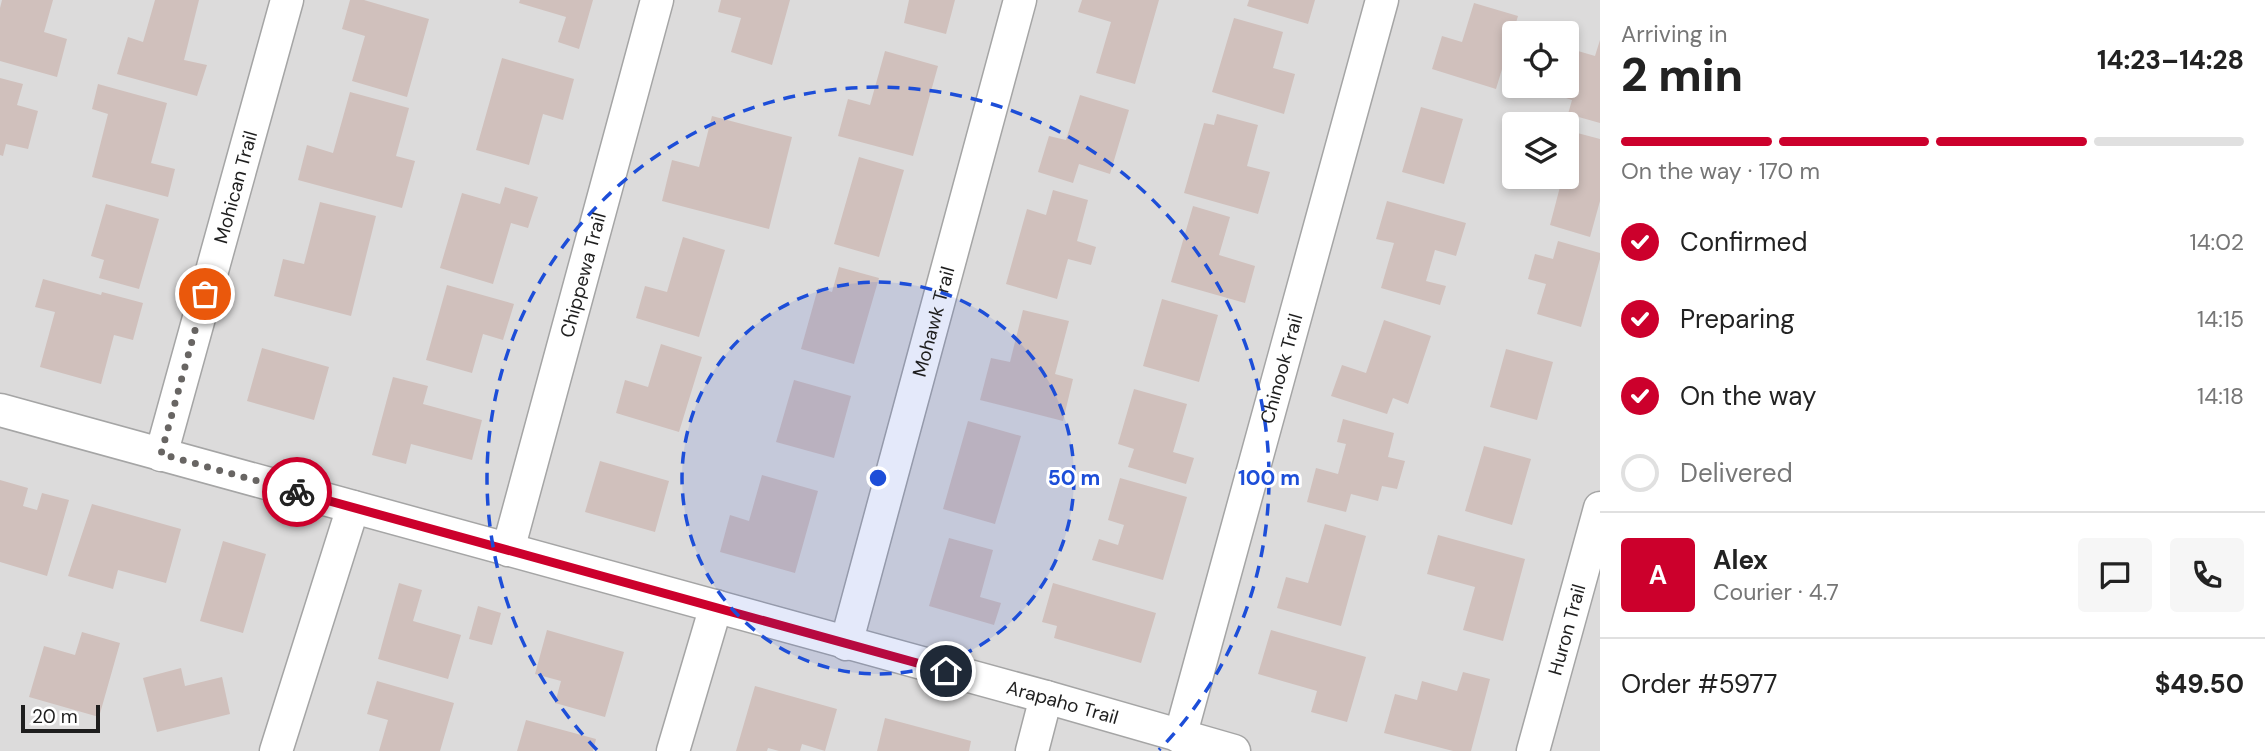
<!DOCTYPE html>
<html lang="en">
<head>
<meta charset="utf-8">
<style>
  :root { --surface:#fff; --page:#f6f6f6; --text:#222; --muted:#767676; --line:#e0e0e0; --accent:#cc002c }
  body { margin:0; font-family:"DM Sans",sans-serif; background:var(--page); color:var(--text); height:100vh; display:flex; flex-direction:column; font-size:26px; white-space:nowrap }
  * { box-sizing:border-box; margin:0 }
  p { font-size:23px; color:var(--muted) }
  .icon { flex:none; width:38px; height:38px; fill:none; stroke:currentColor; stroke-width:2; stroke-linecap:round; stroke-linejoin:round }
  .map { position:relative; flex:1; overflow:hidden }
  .details { display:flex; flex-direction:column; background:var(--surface); width:665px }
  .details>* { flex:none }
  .controls { position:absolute; left:1502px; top:21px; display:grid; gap:14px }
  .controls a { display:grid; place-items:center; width:77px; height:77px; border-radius:7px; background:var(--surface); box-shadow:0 4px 10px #0003; font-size:35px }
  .scale { position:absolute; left:21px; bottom:18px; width:79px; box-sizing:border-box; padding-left:7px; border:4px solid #1e1e1e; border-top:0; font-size:19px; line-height:24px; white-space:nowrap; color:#1e1e1e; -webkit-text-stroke:5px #fff; paint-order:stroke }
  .pin { position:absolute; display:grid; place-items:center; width:60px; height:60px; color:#fff; margin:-30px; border:4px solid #fff; border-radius:50%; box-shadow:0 2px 7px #0007 }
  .courier { position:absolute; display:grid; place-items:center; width:70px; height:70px; margin:-35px; border:5px solid #cc002c; border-radius:50%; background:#fff; color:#222; box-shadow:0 2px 9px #0007 }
  .headline em { font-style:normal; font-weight:800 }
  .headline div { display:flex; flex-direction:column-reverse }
  .headline { display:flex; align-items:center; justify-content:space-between; height:119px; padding:0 21px }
  h1 { font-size:46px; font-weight:800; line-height:52px }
  .bar { display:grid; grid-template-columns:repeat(4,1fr); gap:10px 7px; align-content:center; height:84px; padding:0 21px }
  .bar i { height:9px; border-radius:5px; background:var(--line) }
  .bar .selected { background:var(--accent) }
  .bar p { grid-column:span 4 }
  .line { display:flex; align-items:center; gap:18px; padding:0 21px; border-top:2px solid var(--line) }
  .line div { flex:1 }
  .round { display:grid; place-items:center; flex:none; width:74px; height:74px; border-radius:7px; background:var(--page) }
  ol { padding:0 21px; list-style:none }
  li { display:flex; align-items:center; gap:21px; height:77px }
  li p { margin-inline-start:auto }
  li .icon { padding:7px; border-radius:50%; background:var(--accent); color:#fff; stroke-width:4 }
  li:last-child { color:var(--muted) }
  li i { width:38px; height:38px; border:4px solid var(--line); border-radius:50% }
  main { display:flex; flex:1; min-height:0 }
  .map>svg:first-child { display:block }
  .residential { fill:#dcdbdb; fill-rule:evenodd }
  .building { fill:#d0c0bc }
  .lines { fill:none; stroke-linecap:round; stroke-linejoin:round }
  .street-casing { stroke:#a5a5a5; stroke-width:35 }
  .street { stroke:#fff; stroke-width:32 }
  .done { stroke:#686563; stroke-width:7; stroke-dasharray:0 12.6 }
  .route { stroke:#cc002c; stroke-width:9 }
  .ring { fill:none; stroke:#1d4ed8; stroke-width:3.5; stroke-dasharray:12 9 }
  .labels { text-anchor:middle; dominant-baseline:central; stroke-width:6; stroke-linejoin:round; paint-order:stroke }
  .street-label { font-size:19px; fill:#1e1e1e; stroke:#fff }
  .centre { fill:#1d4ed8; stroke:#fff; stroke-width:3.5 }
  .ring-label { font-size:21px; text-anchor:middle; font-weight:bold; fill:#1d4ed8; stroke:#fff; stroke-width:6; stroke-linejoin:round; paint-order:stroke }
</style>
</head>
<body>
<main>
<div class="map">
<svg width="1600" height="751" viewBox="0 0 1600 751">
  <rect width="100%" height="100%" fill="#f0e9e3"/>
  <!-- residential -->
  <path class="residential" d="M0 0H1600V751H0ZM1514 33H1566V86H1514ZM1514 124H1566V177H1514Z"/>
  <!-- building -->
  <path class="building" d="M2 0H53L44 32 67 39 57 77 0 61V8Z
    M155 0H199L184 60 207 65 197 96 117 74 128 37 143 42Z
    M350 0H364L429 19 407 97 352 81 365 36 342 29Z
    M520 0H593L579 49 558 42 566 17 519 3Z
    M721 0H790L772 65 731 52 741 18 718 12Z
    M909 0H955L946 34 904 23Z
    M1082 0H1159L1135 84 1096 73 1111 22 1078 12Z
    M1249 0H1315L1308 24 1247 6Z
    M1474 3 1518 16 1496 89 1432 69 1442 36 1462 42Z
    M1234 18 1283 32 1273 68 1295 74 1284 114 1212 92Z
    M1600 40V123L1568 114 1572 100 1566 98 1578 51 1595 56Z
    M885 51 938 66 913 156 838 136 848 99 870 105Z
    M502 58 574 79 563 120 543 114 529 165 476 150Z
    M0 78 23 84 17 105 38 111 28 149 6 144 3 156 0 155Z
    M98 84 167 103 151 163 175 169 168 197 92 177 108 114 92 109Z
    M350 92 409 108 396 156 415 161 402 208 298 180 307 145 333 153Z
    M1080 95 1129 110 1110 174 1079 164 1073 183 1038 172 1049 136 1066 140Z
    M1421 107 1463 119 1444 184 1402 172Z
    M1217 114 1258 125 1247 166 1270 172 1258 214 1184 193 1204 123 1214 125Z
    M712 116 792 137 769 229 662 201 672 160 699 167Z
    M1566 130 1600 139V201L1590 237 1550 225 1561 183 1540 177H1566Z
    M859 157 904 170 879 257 834 244Z
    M505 187 538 197 528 228 511 223 493 284 440 268 462 193 500 204Z
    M1053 190 1088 200 1077 241 1096 247 1091 265 1068 259 1057 299 1006 284 1027 209 1046 215Z
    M1387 201 1466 223 1456 256 1435 250 1426 281 1446 286 1440 305 1381 288 1394 243 1376 239Z
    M320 202 376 216 351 316 274 296 283 259 304 264Z
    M106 204 159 219 139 289 99 278 104 260 91 256Z
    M1193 206 1230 217 1219 255 1255 266 1245 303 1171 282Z
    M683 237 725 250 699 337 636 318 645 286 667 292Z
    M1558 241 1600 253V259L1581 327 1537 314 1546 284 1528 279 1535 254 1553 259Z
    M839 267 879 278 854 364 801 349 818 288 832 292Z
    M43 279 101 295 102 292 143 303 133 340 114 335 101 384 40 367 55 312 35 307Z
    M447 285 514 304 503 340 483 334 472 373 426 360Z
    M1162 299 1218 315 1199 382 1143 366Z
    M1023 310 1069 321 1055 374 1073 379 1063 421 980 400 991 358 1010 362Z
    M1384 320 1431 336 1408 404 1393 398 1387 414 1331 396 1342 365 1366 373Z
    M661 344 702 357 679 432 616 413 625 380 648 387Z
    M262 348 329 367 314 420 247 401Z
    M1506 349 1553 362 1537 420 1490 407Z
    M393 377 428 386 423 404 482 420 472 460 411 444 406 464 372 455Z
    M794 380 851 396 834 458 776 442Z
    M1134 389 1187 404 1173 452 1194 458 1186 484 1128 467 1134 449 1118 444Z
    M1343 419 1394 433 1388 457 1405 461 1397 489 1382 486 1378 501 1351 494 1346 512 1307 502 1316 468 1338 474 1346 444 1337 442Z
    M968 421 1021 436 995 524 943 509Z
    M1484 446 1531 459 1512 525 1465 511Z
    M600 461 669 481 655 532 585 512Z
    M762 475 818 491 795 573 720 552 730 515 749 521Z
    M1120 478 1187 497 1163 580 1092 560 1099 539 1118 545 1124 525 1108 520Z
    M0 480 28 488 23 506 37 510 42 493 69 500 47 576 0 562Z
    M92 504 181 529 166 583 118 570 113 589 68 576Z
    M1325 524 1366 536 1341 626 1277 608 1286 577 1308 583Z
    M1438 535 1525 559 1503 641 1463 630 1475 587 1427 574Z
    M949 538 993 550 980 597 1001 603 994 625 929 606Z
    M223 541 266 554 243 633 200 621Z
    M399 583 422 590 413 621 461 635 448 679 378 659Z
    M1053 583 1156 613 1141 663 1054 638 1057 626 1042 622Z
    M478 606 501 613 492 645 469 639Z
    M547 630 624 652 605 717 555 703 561 681 535 674Z
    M1271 630 1366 657 1347 722 1311 712 1317 691 1258 674Z
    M82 632 120 643 99 717 29 697 44 646 75 655Z
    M181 668 185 686 222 677 230 714 157 732 143 678Z
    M1463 672 1490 679 1471 751H1453L1384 733 1395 694 1417 700 1422 681 1457 691Z
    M377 681 454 703 440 751H379L388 720 367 714Z
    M755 686 837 709 825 751 802 744 800 751H779L768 748 767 751H736Z
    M885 718 971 741 969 751H877Z
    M526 720 596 739 593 751H517Z"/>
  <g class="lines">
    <!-- street casing -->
    <g class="street-casing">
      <g id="street">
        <path id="s1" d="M0 410 1046 697 1234 751"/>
        <path id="s2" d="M161 455 287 0"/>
        <path id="s3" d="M508 550 657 0"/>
        <path id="s4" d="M846 644 1020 0"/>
        <path id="s5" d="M1180 737 1382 0"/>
        <path d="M276 751 353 507"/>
        <path d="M673 751 716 606"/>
        <path d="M1032 751 1046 697"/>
        <path id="s6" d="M1533 751 1600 508"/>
      </g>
    </g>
    <!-- street -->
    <use href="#street" class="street"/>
  </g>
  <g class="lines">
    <!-- done -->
    <path class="done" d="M205 294 161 454 297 492"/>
    <!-- route -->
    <path class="route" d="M297 492 946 671"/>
  </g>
  <!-- distance rings -->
  <circle cx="878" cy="478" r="196" fill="#1d4ed8" fill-opacity=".12"/>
  <g class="ring">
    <circle cx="878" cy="478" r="196"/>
    <path d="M597 750A391 391 0 1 1 1159 750"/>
  </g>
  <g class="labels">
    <!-- street labels -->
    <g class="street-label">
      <text stroke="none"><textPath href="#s2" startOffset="278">Mohican Trail</textPath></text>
      <text stroke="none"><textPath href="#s3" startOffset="285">Chippewa Trail</textPath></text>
      <text stroke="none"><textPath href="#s4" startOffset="334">Mohawk Trail</textPath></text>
      <text stroke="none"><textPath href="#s5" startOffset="382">Chinook Trail</textPath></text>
      <text stroke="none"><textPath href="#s6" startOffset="126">Huron Trail</textPath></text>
      <text stroke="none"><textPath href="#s1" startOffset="1102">Arapaho Trail</textPath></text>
    </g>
  </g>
  <circle cx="878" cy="478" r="10" class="centre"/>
  <g class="ring-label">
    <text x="1074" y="485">50 m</text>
    <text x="1269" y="485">100 m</text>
  </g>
</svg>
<div class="controls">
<a><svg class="icon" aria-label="locate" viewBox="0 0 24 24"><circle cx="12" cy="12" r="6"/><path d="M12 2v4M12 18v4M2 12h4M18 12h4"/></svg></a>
<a><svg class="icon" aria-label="layers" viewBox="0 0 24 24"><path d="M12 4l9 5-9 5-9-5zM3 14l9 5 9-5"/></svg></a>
</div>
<div class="scale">20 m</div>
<div class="pin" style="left:205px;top:294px;background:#ea580c"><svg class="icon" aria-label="bag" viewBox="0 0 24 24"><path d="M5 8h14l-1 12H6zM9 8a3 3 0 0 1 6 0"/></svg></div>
<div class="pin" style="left:946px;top:671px;background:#1f2937"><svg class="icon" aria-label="home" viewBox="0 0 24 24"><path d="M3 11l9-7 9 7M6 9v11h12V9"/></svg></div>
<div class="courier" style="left:297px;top:492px"><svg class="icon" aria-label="bike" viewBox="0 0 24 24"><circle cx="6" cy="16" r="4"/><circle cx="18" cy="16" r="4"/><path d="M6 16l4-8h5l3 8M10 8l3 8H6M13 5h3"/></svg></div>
</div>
<section class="details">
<div class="headline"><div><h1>2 min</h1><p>Arriving in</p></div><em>14:23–14:28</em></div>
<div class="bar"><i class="selected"></i><i class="selected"></i><i class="selected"></i><i></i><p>On the way · 170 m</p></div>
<ol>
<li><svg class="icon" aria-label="check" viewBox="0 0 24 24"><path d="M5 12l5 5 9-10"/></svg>Confirmed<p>14:02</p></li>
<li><svg class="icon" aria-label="check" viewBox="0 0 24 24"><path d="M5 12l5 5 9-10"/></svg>Preparing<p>14:15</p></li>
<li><svg class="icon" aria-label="check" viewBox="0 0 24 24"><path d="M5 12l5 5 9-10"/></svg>On the way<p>14:18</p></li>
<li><i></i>Delivered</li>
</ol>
<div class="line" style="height:126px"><b class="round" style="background:var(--accent);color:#fff">A</b><div><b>Alex</b><p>Courier · 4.7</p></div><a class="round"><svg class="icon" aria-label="chat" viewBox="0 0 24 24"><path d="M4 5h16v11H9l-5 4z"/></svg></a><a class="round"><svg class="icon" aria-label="phone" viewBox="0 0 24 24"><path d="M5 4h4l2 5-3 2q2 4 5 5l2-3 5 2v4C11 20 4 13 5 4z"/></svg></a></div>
<div class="line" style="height:91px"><div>Order #5977</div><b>$49.50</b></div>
</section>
</main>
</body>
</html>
